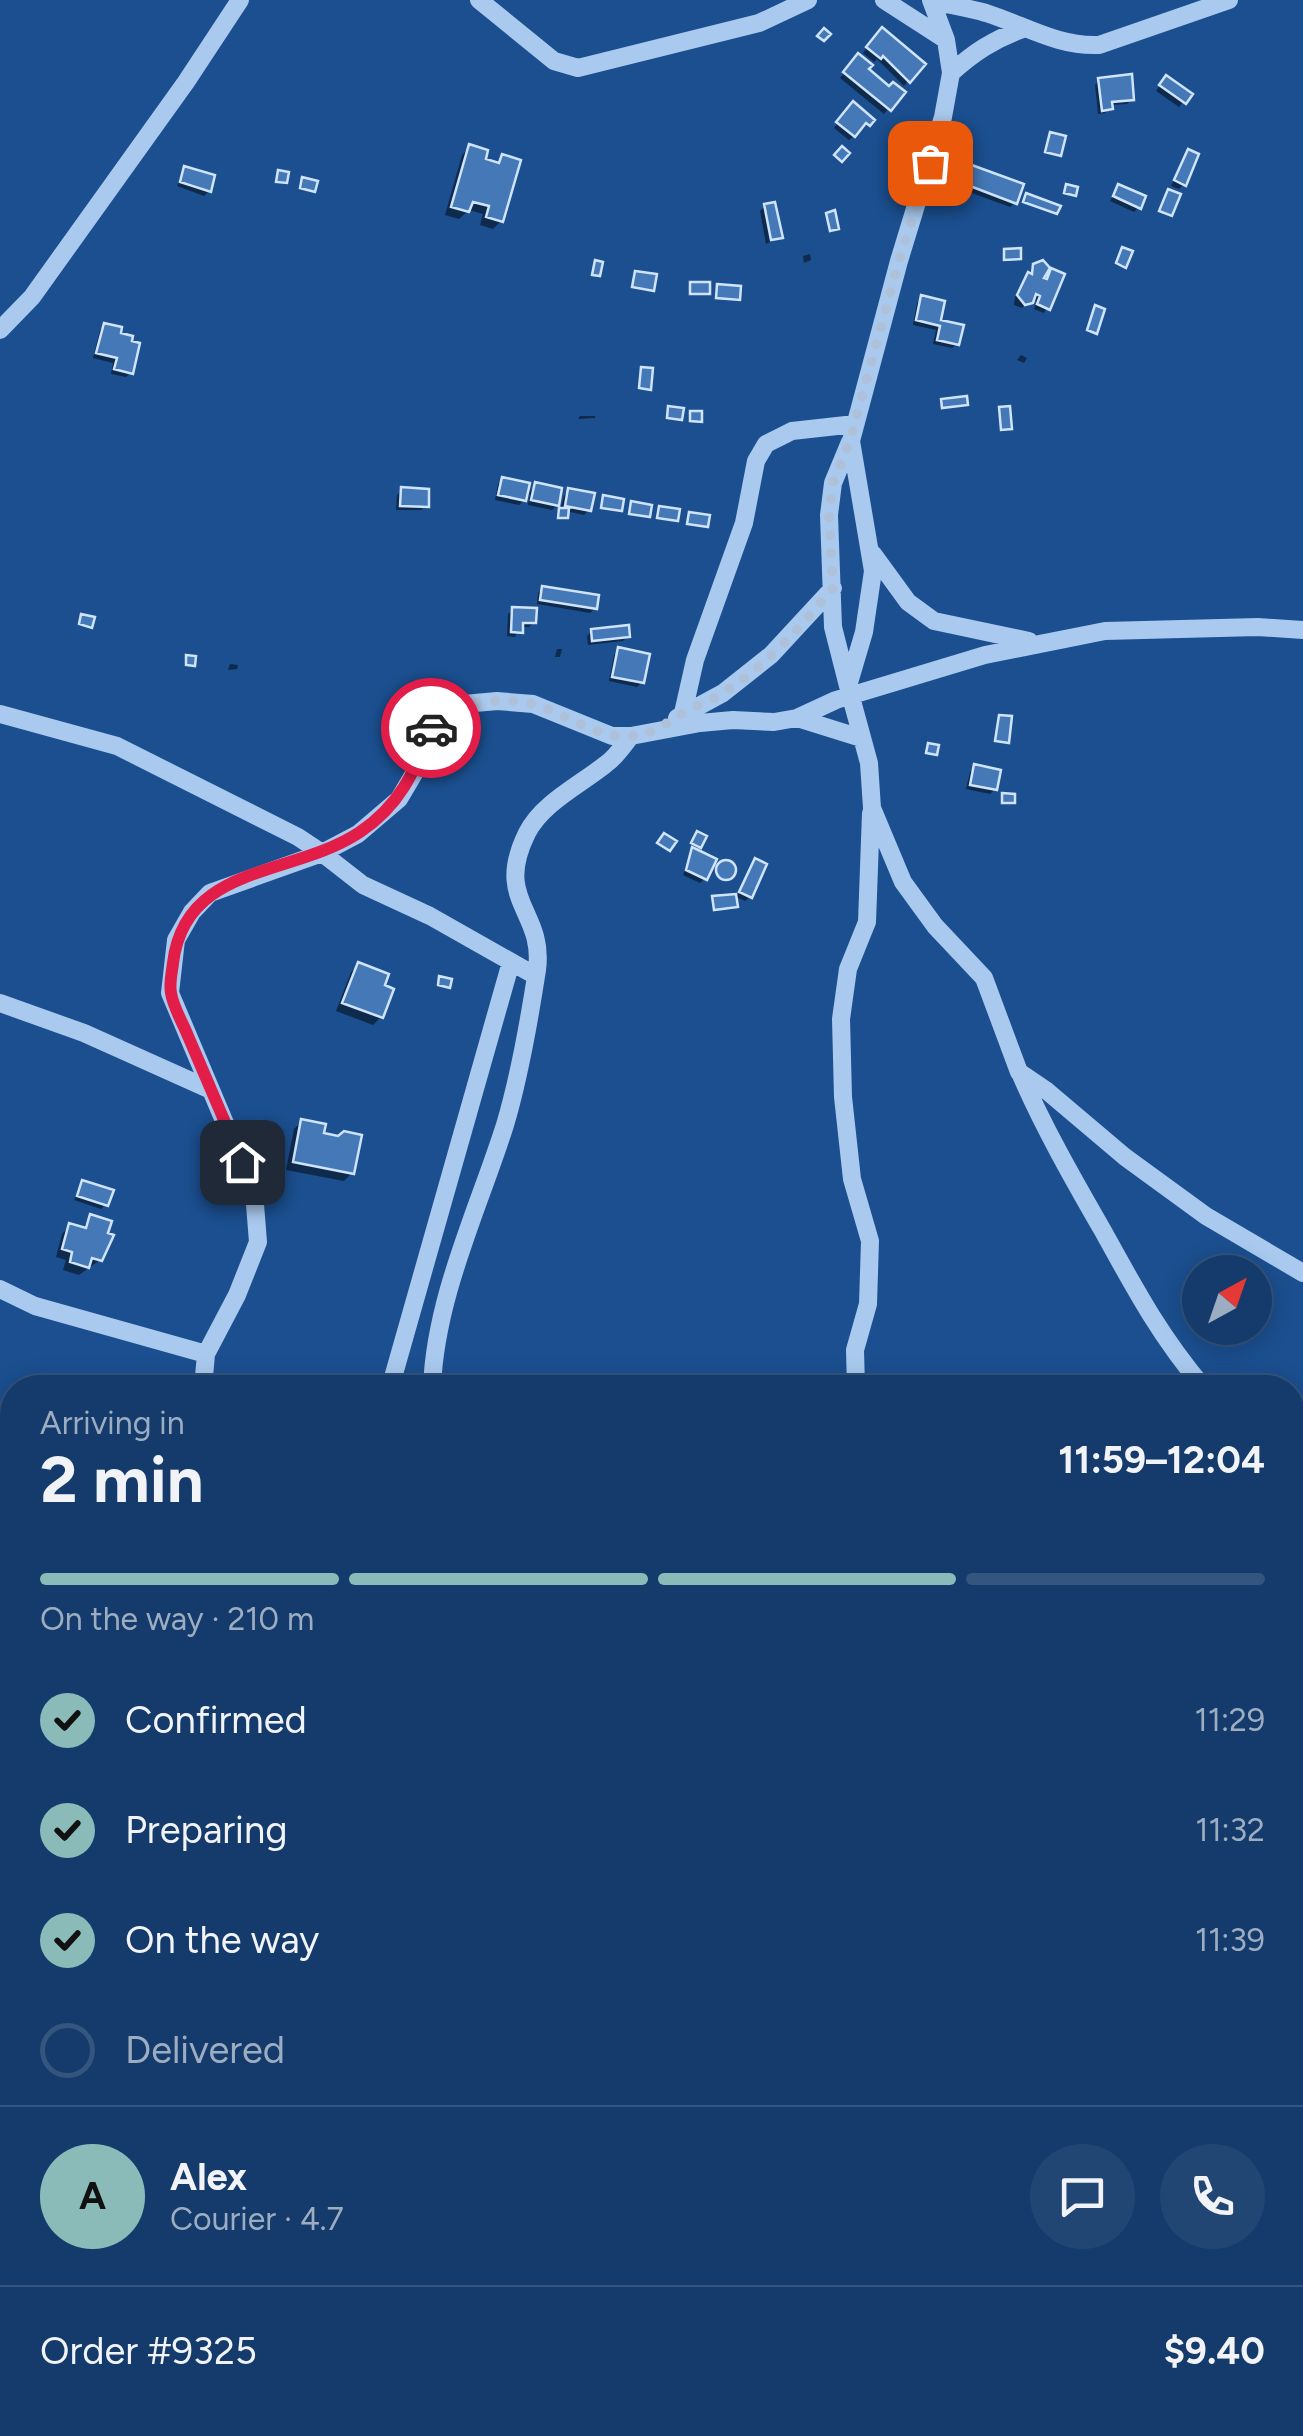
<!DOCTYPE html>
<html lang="en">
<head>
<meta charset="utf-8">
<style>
  :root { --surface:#143b6b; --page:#214673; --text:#f1f3f6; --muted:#9dadc1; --line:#33557e; --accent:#8bbbb9 }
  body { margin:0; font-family:Figtree,sans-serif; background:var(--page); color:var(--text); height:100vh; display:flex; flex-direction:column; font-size:38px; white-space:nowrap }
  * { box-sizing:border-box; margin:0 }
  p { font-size:32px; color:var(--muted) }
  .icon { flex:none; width:55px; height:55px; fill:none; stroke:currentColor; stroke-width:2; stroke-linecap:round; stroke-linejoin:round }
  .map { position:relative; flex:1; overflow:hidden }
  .panel { position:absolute; left:0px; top:1375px; width:1305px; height:1062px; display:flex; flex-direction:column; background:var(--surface); border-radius:40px 40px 0 0; box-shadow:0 5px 25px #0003,0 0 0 2px var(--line) }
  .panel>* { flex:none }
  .needle { width:65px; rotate:40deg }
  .controls { position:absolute; left:1182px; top:1255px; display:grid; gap:20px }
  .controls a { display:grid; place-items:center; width:90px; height:90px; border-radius:50%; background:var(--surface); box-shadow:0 5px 25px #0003,0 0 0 2px var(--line); font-size:50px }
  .pin { position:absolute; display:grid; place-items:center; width:85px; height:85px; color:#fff; margin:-42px; border-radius:20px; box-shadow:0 5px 15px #0006 }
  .courier { position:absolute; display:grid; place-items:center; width:100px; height:100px; margin:-50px; border:8px solid #e11d48; border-radius:50%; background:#fff; color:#222; box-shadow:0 2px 12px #0007 }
  .summary em { font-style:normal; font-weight:700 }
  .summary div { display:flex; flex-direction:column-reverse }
  .summary { display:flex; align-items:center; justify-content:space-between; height:170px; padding:0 40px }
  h1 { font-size:65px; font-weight:700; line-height:75px }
  .bar { display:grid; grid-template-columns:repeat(4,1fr); gap:15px 10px; align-content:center; height:120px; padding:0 40px }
  .bar i { height:12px; border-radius:8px; background:var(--line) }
  .bar .current { background:var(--accent) }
  .bar p { grid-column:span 4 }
  .line { display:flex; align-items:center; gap:25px; padding:0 40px; border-top:2px solid var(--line) }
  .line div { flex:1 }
  .round { display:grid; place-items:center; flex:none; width:105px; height:105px; border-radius:52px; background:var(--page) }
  ol { padding:0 40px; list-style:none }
  li { display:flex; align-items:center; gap:30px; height:110px }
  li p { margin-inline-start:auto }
  li .icon { padding:10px; border-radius:50%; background:var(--accent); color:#111; stroke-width:4 }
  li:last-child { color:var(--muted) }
  li i { width:55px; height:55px; border:5px solid var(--line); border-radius:50% }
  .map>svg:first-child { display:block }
  .shadow { fill:#0007; fill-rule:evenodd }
  .building { fill:#4478b7; stroke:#cfe3fa; stroke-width:2.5 }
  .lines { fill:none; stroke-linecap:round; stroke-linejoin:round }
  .minor { stroke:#a9c9ee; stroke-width:18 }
  .done { stroke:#afc1d8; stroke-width:10; stroke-dasharray:0 18 }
  .route { stroke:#e11d48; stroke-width:12 }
</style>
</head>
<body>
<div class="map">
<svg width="1303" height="2436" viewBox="0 0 1303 2436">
  <rect width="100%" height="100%" fill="#1b4f8f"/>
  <!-- shadow -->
  <path class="shadow" d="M877 35 923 64 904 86 877 59 874 62 863 53Z
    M858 56 866 70 889 89 902 93 884 114 840 78Z
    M1100 80 1132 99 1127 104 1110 105 1105 113 1098 114 1095 85Z
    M1162 83 1189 94 1179 107 1156 91Z
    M848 109 872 120 849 140 834 128Z
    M470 147 482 160 495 164 502 157 501 221 493 229 480 225 483 214 469 210 459 219 445 215 462 155Z
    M1188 151 1184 184 1179 189 1171 186Z
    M970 166 1015 203 1010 207 958 188Z
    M185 169 209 191 204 196 177 186Z
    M1119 187 1139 207 1134 212 1110 201Z
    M1025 197 1055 213 1023 203Z
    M765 206 780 237 766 244 760 211Z
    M810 254 811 260 804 263 803 256Z
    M1042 263 1049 272 1061 276 1044 313 1034 309 1037 301 1030 298 1022 308 1014 305 1015 297 1033 269ZM1046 274 1051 275 1048 283 1037 279Z
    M922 298 957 344 952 348 933 344 936 330 913 325 917 303Z
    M104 326 131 372 126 377 111 374 113 363 93 358 100 330Z
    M1021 355 1027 358 1024 363 1017 360Z
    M580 416H595V418L578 419Z
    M503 480 525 496 536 485 557 505 552 510 528 505 530 494 519 505 495 500 498 484Z
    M402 490 426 506 421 510H396L397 495Z
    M569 491 589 510 584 515 566 511 564 519 558 518 564 496Z
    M543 589 595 608 590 613 537 604 538 593Z
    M513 610 534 622 529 627H520L515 637 507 636 508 614Z
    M592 631 628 636 623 641 588 645 587 636Z
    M557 649H562L560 657H555Z
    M619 650 642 682 637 687 609 681 614 655Z
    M230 664 238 665 237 669 228 670Z
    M975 767 995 789 990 794 966 789 970 772Z
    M696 836 699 847 695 851 705 878 700 883 683 875Z
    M755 861 750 897 745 901 734 896 733 908 713 910 714 898 737 896Z
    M716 872a8 8 0 1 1 16 0a8 8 0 1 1-16 0Z
    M358 965 381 1017 373 1025 336 1011 351 972Z
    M302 1121 321 1135 352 1173 344 1181 286 1170 294 1129Z
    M82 1183 106 1204 101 1209 74 1200Z
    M91 1217 100 1260 79 1275 63 1270 66 1260 56 1257 62 1234 70 1226 82 1229Z"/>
  <!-- building -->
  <path class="building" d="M882 27 926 64 910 83 883 56 881 59 866 47Z
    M824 28 831 34 824 41 817 36Z
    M858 53 873 65 869 69 889 86 893 82 906 92 891 111 843 72Z
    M1132 74 1134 100 1112 102 1113 109 1102 111 1098 78Z
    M1166 75 1193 94 1186 104 1159 85Z
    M853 101 875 120 870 126 866 123 855 137 836 122Z
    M1050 132 1066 136 1061 156 1045 152Z
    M469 144 488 150 486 159 499 163 502 154 521 160 503 222 486 217 489 206 473 202 469 212 451 207Z
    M842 146 850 153 842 162 834 155Z
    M1188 149 1199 154 1186 186 1174 180Z
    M969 164 1024 184 1017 204 962 183Z
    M184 166 215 175 211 192 180 182Z
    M278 170 289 172 287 183 276 182Z
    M302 177 318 181 315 192 300 188Z
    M1066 184 1078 187 1076 196 1064 193Z
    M1118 184 1146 196 1141 209 1113 196Z
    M1168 189 1181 194 1172 216 1159 211Z
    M1026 193 1061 206 1057 214 1023 202Z
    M775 202 783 238 771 240 764 204Z
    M835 210 839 229 830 231 826 213Z
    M1122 247 1133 251 1126 268 1116 263Z
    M1021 248V259L1004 260V249Z
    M595 260 603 262 600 276 592 275Z
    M1043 260 1050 268 1044 278 1047 279 1051 268 1065 274 1050 310 1037 304 1040 296 1036 294 1033 303 1025 305 1017 295 1028 272 1032 274 1033 264Z
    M635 271 657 274 654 291 632 287Z
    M690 282H710V294H690Z
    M717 284 741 286 740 300 716 298Z
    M921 295 945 301 941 320 964 325 959 345 937 340 940 326 916 320Z
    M1095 305 1105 309 1097 334 1087 330Z
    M104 323 122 327 121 333 133 336 132 341 140 343 133 374 114 369 117 358 96 353Z
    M641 367 653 368 651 390 639 388Z
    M967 396 968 405 942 408 941 399Z
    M668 406 684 408 682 420 667 418Z
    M1010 406 1012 429 1001 430 999 407Z
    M690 411H702V422L690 421Z
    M502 477 530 483 526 501 498 495Z
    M535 482 562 488 559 506 531 500Z
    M401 487 429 489V507L400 506Z
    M568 488 595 493 591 511 565 506Z
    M603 495 624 499 622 511 601 508Z
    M631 501 652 505 650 517 629 514Z
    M659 506 680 509 678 521 657 518Z
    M559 508H569L568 518H558Z
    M689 512 710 515 708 527 687 524Z
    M542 586 599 595 597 609 540 600Z
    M512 607 537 608 536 623H523V633L511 632Z
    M81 614 95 617 92 628 79 624Z
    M629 625 630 637 592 641 591 629Z
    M618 647 650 654 644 683 612 677Z
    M186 655 196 656 195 666 186 665Z
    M999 715 1012 716 1009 743 995 741Z
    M928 743 939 745 937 755 926 753Z
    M974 764 1001 770 997 790 970 785Z
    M1002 793 1015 794V803H1002Z
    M697 831 707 836 701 848 691 843Z
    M664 833 677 841 670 851 657 843Z
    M692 847 717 859 707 880 686 870Z
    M755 858 767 864 752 898 739 892Z
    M716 870a10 10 0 1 1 20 0a10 10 0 1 1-20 0Z
    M736 894 738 907 714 910 712 896Z
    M358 962 389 974 385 985 394 989 383 1018 342 1003Z
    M439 976 452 979 450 988 438 985Z
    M301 1119 326 1124 324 1133 338 1136 344 1131 362 1135 354 1174 293 1162Z
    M82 1180 114 1190 108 1206 77 1196Z
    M90 1214 112 1221 108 1233 114 1235 102 1261 92 1258 89 1268 70 1262 72 1252 62 1249 69 1223 86 1228Z"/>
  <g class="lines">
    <!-- minor -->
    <path class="minor" d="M479 0 554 61 578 68 759 23 808 0
      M884 0 946 40
      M931 0 946 40 951 73 943 117 899 261 851 441 873 571 864 632 848 686 869 763 872 808 903 882 935 926 984 978 1019 1072 1047 1091 1125 1157 1206 1216 1303 1273
      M932 1C950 5 968 8 986 13 1024 25 1058 47 1099 45L1229 0
      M951 73C973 53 994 39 1023 29
      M0 330 32 297 186 82 240 0
      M873 554 908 602 934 621 1029 641
      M848 686 833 627 829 515 833 483 850 442
      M683 713 695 660 744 523 756 461 766 444 792 431 855 424
      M0 714 117 746 298 837 322 853 358 834 399 799 415 772 432 727 448 711 464 704 497 701 533 704 612 736H631L700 723 733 720 774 722 797 718 836 700 985 655 1105 631 1258 627 1303 630
      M677 718 723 693 771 655 833 588
      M797 718 861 738
      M0 1003 84 1033 211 1090 170 993 176 940 192 912 210 893 322 853 363 885 430 916 536 976
      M1020 1073C1044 1128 1073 1179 1103 1231 1135 1289 1160 1336 1204 1388
      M0 1289 35 1306 206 1354
      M203 1388 206 1354 237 1295 258 1242 254 1192 211 1090
      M390 1388 511 962
      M432 1388C435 1298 478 1210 505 1125 520 1075 529 1022 537 970 545 910 493 902 527 833 542 803 580 785 606 764 616 757 623 746 631 736
      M856 1388 855 1350 868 1304 870 1241 852 1179 843 1097 841 1019 848 969 867 922 871 813
      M1292 1476 1303 1485
      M0 1668 12 1671
      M1292 1970 1303 1933
      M0 1978 12 1940
      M0 2088 12 2079
      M315 2425 317 2436
      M588 2425 590 2436
      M946 2425 949 2436
      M1227 2436 1228 2425"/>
  </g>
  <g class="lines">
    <!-- done -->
    <path class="done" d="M431 728C447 710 460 705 484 702 501 700 521 700 537 705 567 715 600 740 632 736 655 733 668 722 687 711 698 705 710 701 721 694 764 668 801 627 833 588L829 515 833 483 850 441 899 261 930 163"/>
    <!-- route -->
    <path class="route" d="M242 1162C224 1119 206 1078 188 1036 183 1023 173 1007 171 993 169 984 172 972 173 963 185 863 293 877 360 832 399 806 415 772 431 728"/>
  </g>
</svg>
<div class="controls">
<a><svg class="needle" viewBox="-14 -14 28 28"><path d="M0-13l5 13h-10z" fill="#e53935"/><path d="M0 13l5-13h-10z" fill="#9dadc1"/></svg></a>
</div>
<div class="pin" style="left:930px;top:163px;background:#ea580c"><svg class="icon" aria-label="bag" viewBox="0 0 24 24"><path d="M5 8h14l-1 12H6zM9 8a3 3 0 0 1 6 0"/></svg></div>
<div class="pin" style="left:242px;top:1162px;background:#1f2937"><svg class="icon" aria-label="home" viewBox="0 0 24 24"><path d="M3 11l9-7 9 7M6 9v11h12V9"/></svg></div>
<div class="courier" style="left:431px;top:728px"><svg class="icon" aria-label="car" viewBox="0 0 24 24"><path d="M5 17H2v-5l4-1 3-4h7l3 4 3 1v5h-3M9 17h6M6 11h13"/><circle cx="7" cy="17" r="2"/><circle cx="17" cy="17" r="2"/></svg></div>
<section class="panel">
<div class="summary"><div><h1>2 min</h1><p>Arriving in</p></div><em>11:59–12:04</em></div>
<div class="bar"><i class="current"></i><i class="current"></i><i class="current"></i><i></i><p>On the way · 210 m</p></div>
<ol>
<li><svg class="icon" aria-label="check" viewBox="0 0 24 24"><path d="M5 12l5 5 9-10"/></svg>Confirmed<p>11:29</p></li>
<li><svg class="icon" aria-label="check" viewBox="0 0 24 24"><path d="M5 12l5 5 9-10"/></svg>Preparing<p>11:32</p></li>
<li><svg class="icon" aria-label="check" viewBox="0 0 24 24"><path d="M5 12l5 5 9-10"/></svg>On the way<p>11:39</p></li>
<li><i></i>Delivered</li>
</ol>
<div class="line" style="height:180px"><b class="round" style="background:var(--accent);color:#111">A</b><div><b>Alex</b><p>Courier · 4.7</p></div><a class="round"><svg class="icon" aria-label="chat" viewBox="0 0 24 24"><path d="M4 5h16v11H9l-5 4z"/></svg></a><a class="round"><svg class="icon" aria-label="phone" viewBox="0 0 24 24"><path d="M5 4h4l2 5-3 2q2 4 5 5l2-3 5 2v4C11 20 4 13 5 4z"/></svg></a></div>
<div class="line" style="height:130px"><div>Order #9325</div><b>$9.40</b></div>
</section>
</div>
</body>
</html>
